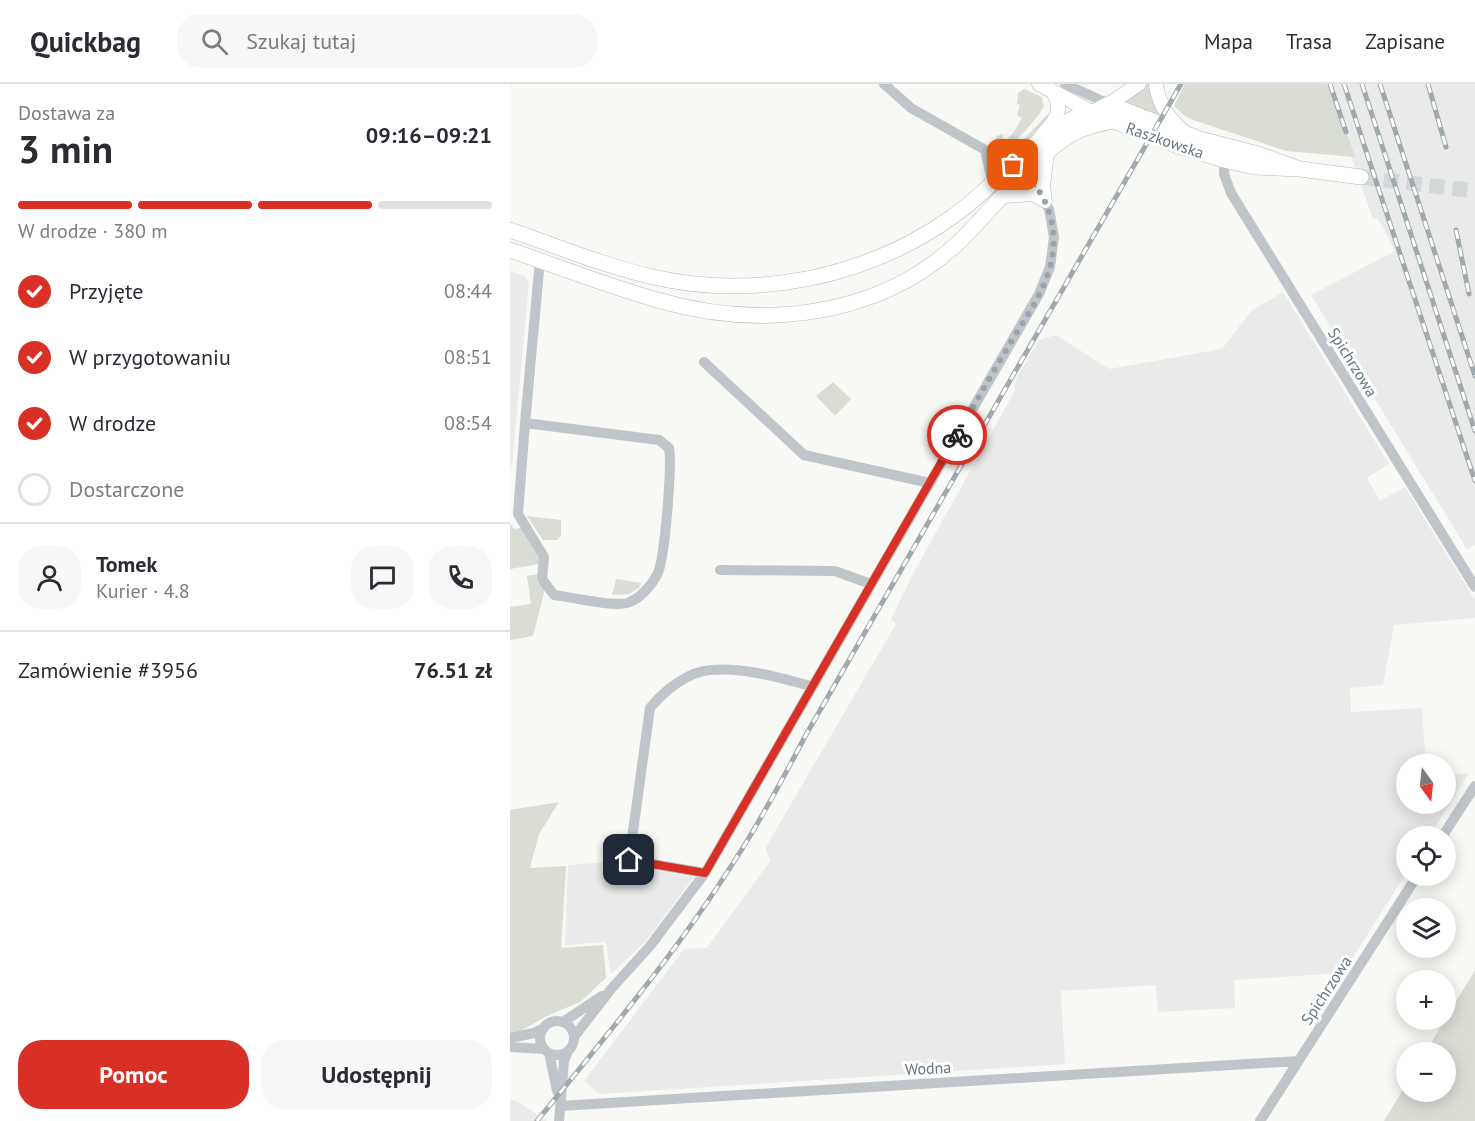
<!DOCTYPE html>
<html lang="pl">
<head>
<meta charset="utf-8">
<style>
  :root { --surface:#fff; --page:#f7f7f7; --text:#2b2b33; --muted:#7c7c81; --line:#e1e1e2; --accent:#d93025 }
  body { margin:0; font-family:"PT Sans",sans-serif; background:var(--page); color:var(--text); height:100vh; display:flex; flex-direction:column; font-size:22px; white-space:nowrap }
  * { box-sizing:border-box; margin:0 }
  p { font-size:20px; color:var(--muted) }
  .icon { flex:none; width:33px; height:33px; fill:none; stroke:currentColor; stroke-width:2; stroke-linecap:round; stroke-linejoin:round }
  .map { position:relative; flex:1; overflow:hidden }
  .drawer { display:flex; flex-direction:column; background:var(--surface); width:510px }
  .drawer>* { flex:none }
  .needle { width:39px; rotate:165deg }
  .tools { position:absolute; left:886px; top:670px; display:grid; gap:12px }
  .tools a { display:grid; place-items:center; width:60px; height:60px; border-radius:50%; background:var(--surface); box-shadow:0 3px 15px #0003; font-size:30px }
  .pin { position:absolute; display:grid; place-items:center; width:51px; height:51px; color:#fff; margin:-26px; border-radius:12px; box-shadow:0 3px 9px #0006 }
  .courier { position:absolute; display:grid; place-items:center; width:60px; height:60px; margin:-30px; border:4px solid #d93025; border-radius:50%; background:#fff; color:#222; box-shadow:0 2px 8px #0007 }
  .head em { font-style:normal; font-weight:700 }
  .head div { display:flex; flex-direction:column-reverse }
  .head { display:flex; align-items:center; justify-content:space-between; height:102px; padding:0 18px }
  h1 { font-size:39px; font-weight:700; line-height:45px }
  .bar { display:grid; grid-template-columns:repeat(4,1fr); gap:9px 6px; align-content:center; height:72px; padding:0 18px }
  .bar i { height:8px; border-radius:4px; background:var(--line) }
  .bar .current { background:var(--accent) }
  .bar p { grid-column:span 4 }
  .line { display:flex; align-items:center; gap:15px; padding:0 18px; border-top:2px solid var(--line) }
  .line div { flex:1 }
  .round { display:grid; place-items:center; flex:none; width:63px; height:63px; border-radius:24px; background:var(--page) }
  ol { padding:0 18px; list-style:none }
  li { display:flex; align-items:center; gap:18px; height:66px }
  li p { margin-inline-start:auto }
  li .icon { padding:6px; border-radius:50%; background:var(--accent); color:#fff; stroke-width:4 }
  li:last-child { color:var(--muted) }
  li i { width:33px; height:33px; border:3px solid var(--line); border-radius:50% }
  .action { display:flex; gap:12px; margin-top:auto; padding:12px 18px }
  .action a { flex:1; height:69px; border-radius:24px; background:var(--accent); color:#fff; font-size:24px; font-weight:700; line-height:69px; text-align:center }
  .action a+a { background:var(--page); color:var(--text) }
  header { display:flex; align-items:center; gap:36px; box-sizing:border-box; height:84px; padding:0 30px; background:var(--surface); border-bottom:2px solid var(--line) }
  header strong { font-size:28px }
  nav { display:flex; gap:33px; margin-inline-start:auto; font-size:21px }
  .search { width:420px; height:54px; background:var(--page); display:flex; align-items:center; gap:15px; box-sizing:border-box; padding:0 21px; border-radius:24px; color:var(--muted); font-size:22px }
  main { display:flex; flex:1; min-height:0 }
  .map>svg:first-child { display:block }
  .built { fill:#e9eae9 }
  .green { fill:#d9ddd4 }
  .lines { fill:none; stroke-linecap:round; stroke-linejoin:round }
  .primary-tunnel { stroke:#d3d8d8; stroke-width:15; stroke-dasharray:15 8; stroke-linecap:butt }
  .secondary-casing { stroke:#b1b9bd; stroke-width:15 }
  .primary-casing { stroke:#b3b9bc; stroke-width:16 }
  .street { stroke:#bfc5c8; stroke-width:10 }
  .secondary { stroke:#fff; stroke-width:14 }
  .primary { stroke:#fff; stroke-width:15 }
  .rail-casing { stroke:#a0a9ae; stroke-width:5 }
  .rail { stroke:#fff; stroke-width:3; stroke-dasharray:9; stroke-linecap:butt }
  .done { stroke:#97a4aa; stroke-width:6; stroke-dasharray:0 10.8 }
  .route { stroke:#d93025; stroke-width:8 }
  .labels { text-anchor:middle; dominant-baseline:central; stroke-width:6; stroke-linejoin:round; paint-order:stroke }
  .street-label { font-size:16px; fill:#637781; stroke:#fff }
</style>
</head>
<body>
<header>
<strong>Quickbag</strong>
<div class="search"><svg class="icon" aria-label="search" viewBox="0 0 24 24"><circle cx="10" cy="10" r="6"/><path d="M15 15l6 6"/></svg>Szukaj tutaj</div>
<nav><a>Mapa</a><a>Trasa</a><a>Zapisane</a></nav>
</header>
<main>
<section class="drawer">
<div class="head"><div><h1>3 min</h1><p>Dostawa za</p></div><em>09:16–09:21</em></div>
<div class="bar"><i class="current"></i><i class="current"></i><i class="current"></i><i></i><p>W drodze · 380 m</p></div>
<ol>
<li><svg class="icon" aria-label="check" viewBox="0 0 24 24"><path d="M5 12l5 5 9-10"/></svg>Przyjęte<p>08:44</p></li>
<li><svg class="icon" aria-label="check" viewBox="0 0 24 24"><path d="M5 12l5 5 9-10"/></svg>W przygotowaniu<p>08:51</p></li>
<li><svg class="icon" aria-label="check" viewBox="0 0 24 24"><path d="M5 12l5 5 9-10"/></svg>W drodze<p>08:54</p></li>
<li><i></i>Dostarczone</li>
</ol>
<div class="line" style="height:108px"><a class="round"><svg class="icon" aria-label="person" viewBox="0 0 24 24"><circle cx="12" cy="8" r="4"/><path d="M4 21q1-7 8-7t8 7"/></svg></a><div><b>Tomek</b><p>Kurier · 4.8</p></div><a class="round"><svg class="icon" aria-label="chat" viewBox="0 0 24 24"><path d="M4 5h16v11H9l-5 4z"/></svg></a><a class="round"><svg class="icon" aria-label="phone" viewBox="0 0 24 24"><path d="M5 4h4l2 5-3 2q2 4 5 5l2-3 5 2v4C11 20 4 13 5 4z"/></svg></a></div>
<div class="line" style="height:78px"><div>Zamówienie #3956</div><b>76.51 zł</b></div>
<div class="action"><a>Pomoc</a><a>Udostępnij</a></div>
</section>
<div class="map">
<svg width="965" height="1037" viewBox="0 0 965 1037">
  <rect width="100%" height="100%" fill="#f8f8f5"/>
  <!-- built -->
  <path class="built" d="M816 0H965V461L957 465 801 211 885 167 868 135H863Z
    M0 187 15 192 19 198 2 381H0Z
    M773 208 879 380 857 394 870 417 895 403 965 516V534L884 541 873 601 840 604 841 628 912 624 916 681H897V720H936V691L959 689 919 753H897V788L833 889 724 896 725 924 648 928 646 901 551 907 555 980 89 1010 74 997 174 865 197 864 260 777 256 766 257 761 386 540 381 535 404 488 503 310 507 293 529 256 546 251 599 285 712 265 741 227Z
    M113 777 119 782 184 793 135 858 101 890 96 858 55 861 58 781Z
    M0 1016 7 1017 37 1037H0Z"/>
  <!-- green -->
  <path class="green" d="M637 0H642L649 32 615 18V17Z
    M675 0H820L845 73 776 67 686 37 675 32 664 22Z
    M514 5 532 13 534 22C530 31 503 64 493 63 491 63 486 59 484 58L487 52 493 50 492 53 496 56 504 48 512 34 507 31 510 21 507 20 508 9Z
    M537 31H541L506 68 501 71 495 70 510 59Z
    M323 298 341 315 325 332 306 312Z
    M17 432 51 436V452L47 456H33Z
    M0 440 4 445 12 444 29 475V480L0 485Z
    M29 490 27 497 35 505 23 552 0 556V523L21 520 17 492Z
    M106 495 131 499 129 504 119 510 102 511Z
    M49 718 29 750 20 784 56 782 51 864 93 861 96 894 70 918 37 932 7 949H0V726Z
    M965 886V1037H874L897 999V1008H936V969H915Z"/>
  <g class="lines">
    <!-- primary-tunnel -->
    <path class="primary-tunnel" d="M851 93 965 107"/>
    <!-- secondary casing -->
    <g class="secondary-casing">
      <path id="secondary" d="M529 0 582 28 579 35
        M646 0C648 20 659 35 674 48
        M599 20 629 0
        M533 50C546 36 554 26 543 8
        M494 112 523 110 535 117
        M535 117 533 101 537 70"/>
    </g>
    <!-- primary casing -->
    <g class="primary-casing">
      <path id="primary" d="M593 33 668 62 714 76 744 83 790 85 851 93
        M0 146C47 162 94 182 143 193 245 216 356 194 442 133 474 111 498 82 527 58 539 48 556 38 569 31 574 29 578 29 582 28 588 26 594 22 599 20L690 55 748 70 790 85
        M0 166C50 183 100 203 151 217 253 246 371 233 450 157 485 123 526 67 570 46 579 42 591 40 601 37"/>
    </g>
    <!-- street -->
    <path class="street" d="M555 0 599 20
      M475 66 483 100
      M715 70 714 90 721 109 965 503
      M194 278 294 371 420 399
      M15 339 149 356 159 364C162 382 155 477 147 491 141 502 130 515 117 519 102 523 62 513 44 511L32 495 34 473 8 430 15 339 30 176
      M210 486 325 487 361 500
      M932 753 965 702
      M195 789 119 776 140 624C154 607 178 587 201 586 235 583 269 594 301 602
      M30 954a17 17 0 1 1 34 0a17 17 0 1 1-34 0Z
      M53 938 92 912
      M64 953 102 904 140 862 195 789 529 210 540 183 544 153 539 125 528 105 516 89 401 24 374 0
      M0 954 24 949 34 944
      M0 963 34 965
      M39 969 47 1007
      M50 1022 788 977
      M49 1037 54 977 58 967
      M750 1037 907 792"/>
    <!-- secondary -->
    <use href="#secondary" class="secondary"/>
    <!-- primary -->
    <use href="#primary" class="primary"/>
    <!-- rail casing -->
    <g class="rail-casing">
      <path id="rail" d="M820 0 836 48
        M834 0 965 397
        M852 0 965 347
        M870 0 965 292
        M918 0 936 63
        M946 146 959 210
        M27 1037C96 952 167 868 225 776 252 735 274 692 297 649L671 0"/>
    </g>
    <!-- rail -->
    <use href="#rail" class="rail"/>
  </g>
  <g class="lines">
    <!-- done -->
    <path class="done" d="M447 351C464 322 480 293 498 263 511 241 527 219 536 195 553 153 541 106 503 81"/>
    <!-- route -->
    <path class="route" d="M119 776 195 789 447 351"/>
  </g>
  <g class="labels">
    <!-- street labels -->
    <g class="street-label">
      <text transform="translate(655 56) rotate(19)">Raszkowska</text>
      <text transform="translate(843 278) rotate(58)">Spichrzowa</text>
      <text transform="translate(816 906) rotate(-57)">Spichrzowa</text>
      <text transform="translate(418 984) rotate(-3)">Wodna</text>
    </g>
  </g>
</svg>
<div class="tools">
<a><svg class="needle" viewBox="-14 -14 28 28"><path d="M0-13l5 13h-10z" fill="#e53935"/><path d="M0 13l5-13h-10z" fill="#7c7c81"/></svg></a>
<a><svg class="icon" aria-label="locate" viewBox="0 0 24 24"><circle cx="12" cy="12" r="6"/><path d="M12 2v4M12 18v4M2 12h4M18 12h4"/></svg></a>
<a><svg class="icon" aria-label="layers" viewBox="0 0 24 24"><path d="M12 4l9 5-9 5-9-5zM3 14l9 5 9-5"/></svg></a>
<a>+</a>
<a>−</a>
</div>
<div class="pin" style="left:503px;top:81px;background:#ea580c"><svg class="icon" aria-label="bag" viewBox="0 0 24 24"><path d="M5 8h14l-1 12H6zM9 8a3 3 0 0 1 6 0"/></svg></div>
<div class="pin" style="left:119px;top:776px;background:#1f2937"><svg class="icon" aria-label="home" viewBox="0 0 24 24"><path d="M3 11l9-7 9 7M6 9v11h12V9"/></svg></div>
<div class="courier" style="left:447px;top:351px"><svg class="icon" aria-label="bike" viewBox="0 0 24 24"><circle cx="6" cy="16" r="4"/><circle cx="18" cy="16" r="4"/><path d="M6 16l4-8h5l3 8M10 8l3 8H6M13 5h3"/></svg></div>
</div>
</main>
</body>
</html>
